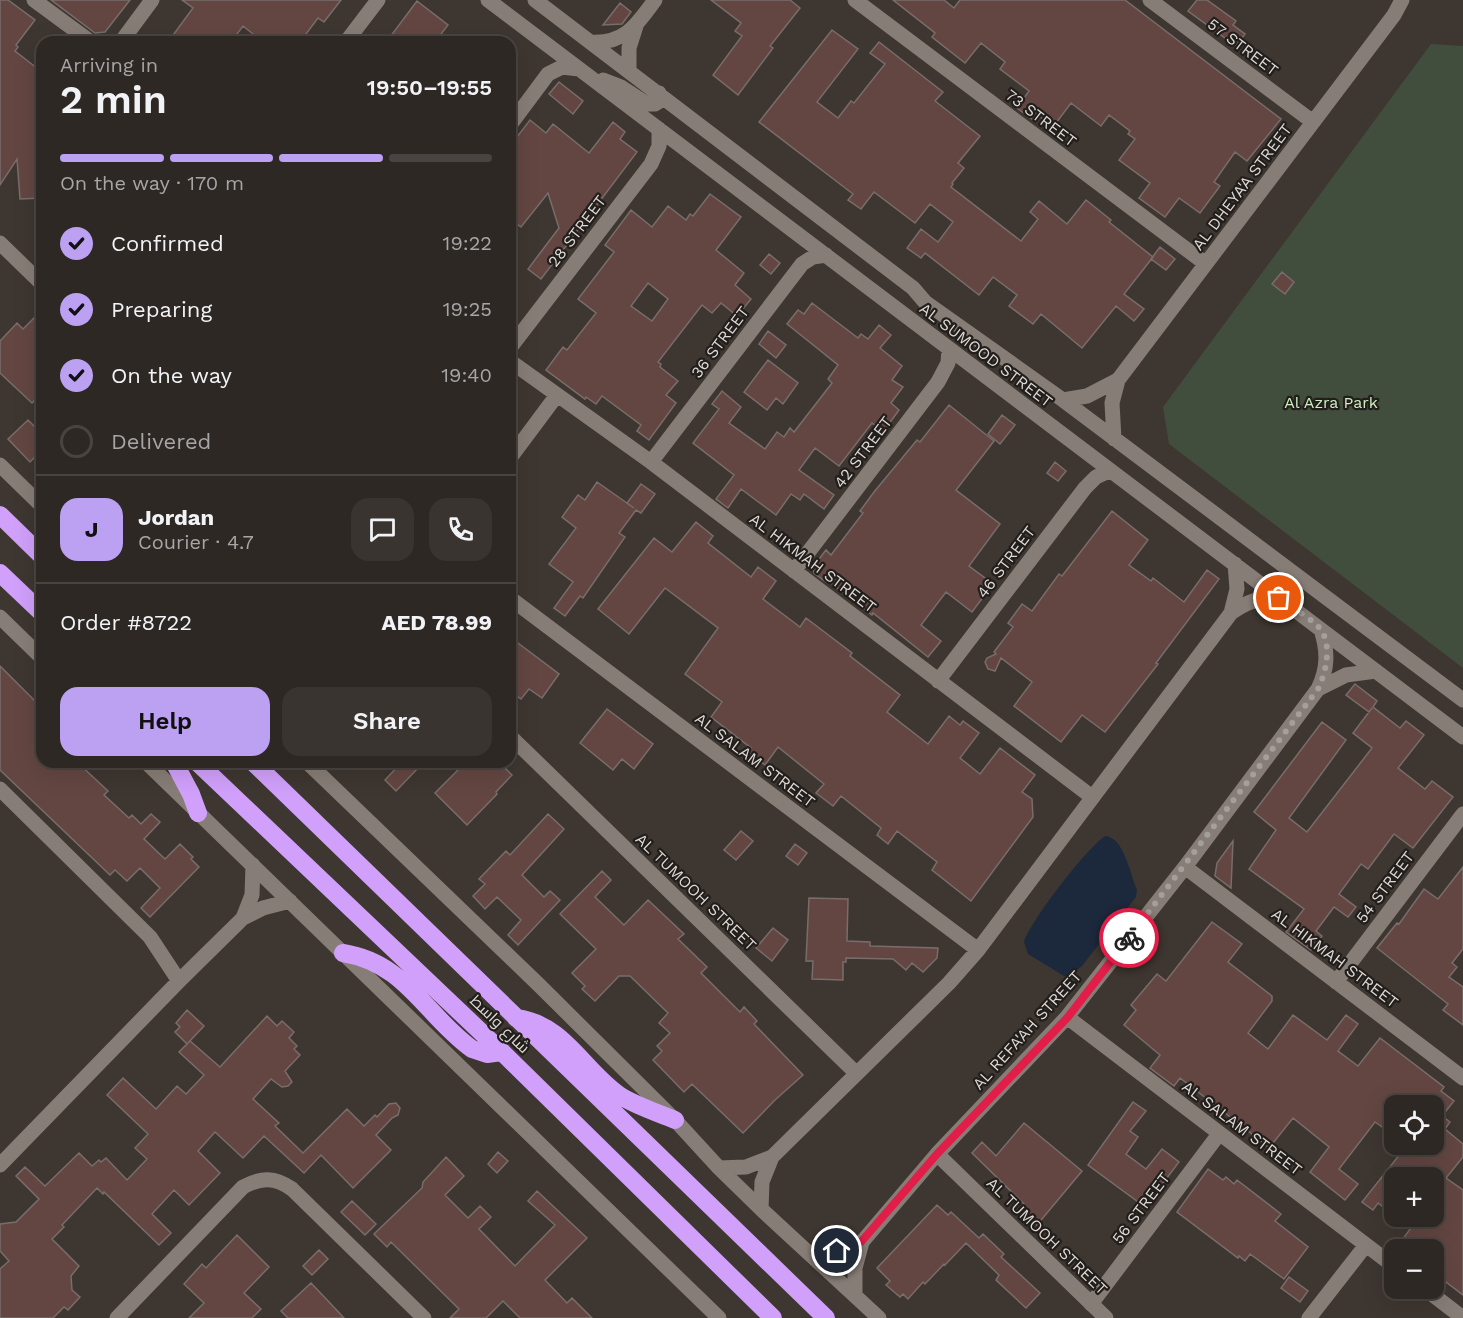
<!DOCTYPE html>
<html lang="en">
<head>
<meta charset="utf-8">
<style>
  :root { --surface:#2e2824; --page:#3a3431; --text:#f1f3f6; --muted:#a7a6a6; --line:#494441; --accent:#bca0f2 }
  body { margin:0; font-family:"Work Sans",Cairo,sans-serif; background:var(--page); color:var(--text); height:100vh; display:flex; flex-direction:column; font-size:22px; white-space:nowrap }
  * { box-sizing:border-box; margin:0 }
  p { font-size:20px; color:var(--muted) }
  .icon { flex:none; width:33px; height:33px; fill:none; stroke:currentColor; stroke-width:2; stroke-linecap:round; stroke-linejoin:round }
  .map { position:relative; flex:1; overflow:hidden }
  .details { position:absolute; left:36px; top:36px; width:480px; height:732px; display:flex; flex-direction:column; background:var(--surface); border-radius:18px; box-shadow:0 6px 24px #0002,0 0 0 2px var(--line) }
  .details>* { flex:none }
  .fabs { position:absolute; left:1384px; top:1095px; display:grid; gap:12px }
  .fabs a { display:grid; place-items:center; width:60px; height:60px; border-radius:12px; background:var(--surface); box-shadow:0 6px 24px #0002,0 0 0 2px var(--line); font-size:30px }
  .pin { position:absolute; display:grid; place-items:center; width:51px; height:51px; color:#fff; margin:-26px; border:3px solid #fff; border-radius:50%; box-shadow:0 2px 6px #0007 }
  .courier { position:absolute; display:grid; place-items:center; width:60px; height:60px; margin:-30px; border:4px solid #e11d48; border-radius:50%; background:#fff; color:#222; box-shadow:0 2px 8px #0007 }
  .headline em { font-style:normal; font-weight:600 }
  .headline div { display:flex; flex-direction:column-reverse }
  .headline { display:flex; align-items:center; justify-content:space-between; height:102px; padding:0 24px }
  h1 { font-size:39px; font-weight:600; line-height:45px }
  .bar { display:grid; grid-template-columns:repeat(4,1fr); gap:9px 6px; align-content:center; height:72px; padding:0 24px }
  .bar i { height:8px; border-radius:4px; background:var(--line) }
  .bar .on { background:var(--accent) }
  .bar p { grid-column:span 4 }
  .line { display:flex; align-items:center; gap:15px; padding:0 24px; border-top:2px solid var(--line) }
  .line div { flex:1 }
  .round { display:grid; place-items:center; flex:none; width:63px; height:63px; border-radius:18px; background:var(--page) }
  ol { padding:0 24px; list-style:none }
  li { display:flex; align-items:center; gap:18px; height:66px }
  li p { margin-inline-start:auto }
  li .icon { padding:6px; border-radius:50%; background:var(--accent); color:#111; stroke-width:4 }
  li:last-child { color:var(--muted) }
  li i { width:33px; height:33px; border:3px solid var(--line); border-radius:50% }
  .button { display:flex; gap:12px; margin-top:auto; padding:12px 24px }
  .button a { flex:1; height:69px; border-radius:18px; background:var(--accent); color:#111; font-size:24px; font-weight:600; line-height:69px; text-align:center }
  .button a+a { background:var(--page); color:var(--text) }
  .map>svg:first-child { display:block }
  .green { fill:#424e3d }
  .water { fill:#1c293c }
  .building { fill:#634642; stroke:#786d6b; stroke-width:1.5; fill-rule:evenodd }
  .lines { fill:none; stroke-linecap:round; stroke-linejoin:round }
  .minor { stroke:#877d77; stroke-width:15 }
  .highway { stroke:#d0a0fa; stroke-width:18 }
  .done { stroke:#a59f9b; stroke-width:6; stroke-dasharray:0 10.8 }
  .route { stroke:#e11d48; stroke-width:8 }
  .labels { text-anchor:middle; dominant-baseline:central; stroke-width:4.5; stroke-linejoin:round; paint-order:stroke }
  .street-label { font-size:16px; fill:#ddd8d4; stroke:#221e1b }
  .park-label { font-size:16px; fill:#ceefc1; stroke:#221e1b }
</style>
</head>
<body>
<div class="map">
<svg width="1463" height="1318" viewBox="0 0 1463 1318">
  <rect width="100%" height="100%" fill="#3e3630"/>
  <!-- green -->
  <path class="green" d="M1431 44 1463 46V668L1169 444 1163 407Z"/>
  <!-- water -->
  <path class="water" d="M1105 836C1124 837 1130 874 1137 890L1136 897 1082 966 1069 976H1064L1028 954 1024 942C1031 920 1086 849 1105 836Z"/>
  <!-- building -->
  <path class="building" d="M0 0H8L35 20 16 45 18 47 15 51 42 72V198L20 199 17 159 0 185Z
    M51 0H130L105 32 95 33Z
    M182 0H341L324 22 318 18 300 42H263L243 26 231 42H168L193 8Z
    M711 0H790L800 8 770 46 773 48 738 95 713 75 742 36 735 31 741 23Z
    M893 0H944L954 8 960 0H1125L1281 119 1247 161 1235 152 1214 182 1220 186 1200 213 1179 198 1165 217 1139 198 1150 183 1119 160 1135 139 1128 134 1130 131 1109 115 1101 126 1071 103 1053 127 1040 117 1036 122 1017 108 1029 91 1000 69 1005 62 981 43 965 63 932 37 935 33Z
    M1197 0H1207L1236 21 1233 25 1245 34 1236 46 1188 11Z
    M417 1 448 25 435 42H397L390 37Z
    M620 3 631 12 622 24 603 25Z
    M832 30 858 49 817 102 838 118 851 101 854 103 885 64 870 53 879 42 943 92 935 101 980 136 958 163 964 168 952 183 953 184 951 187 1021 241 1038 219 1030 212 1039 201 1067 224 1086 200 1111 220 1109 222 1153 257 1124 294 1144 309 1134 321 1116 306 1082 348 1041 314 1033 324 1009 306 1017 295 993 277 979 295 925 253 921 258 907 248 921 229 938 242 953 222 930 204 915 223 874 192 861 209 848 200 853 194 759 122Z
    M559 82 583 101 573 114 549 94Z
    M530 120 546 133 553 124 589 153 613 122 625 132 620 139 637 152 541 279 528 269 559 228 548 193 521 227 517 224 510 233V146Z
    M710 194 741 217 716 250 744 273 735 285 751 299 737 316 721 303 712 313 702 305 658 362 661 364 660 367 678 381 666 395 676 403 649 440 637 431 641 425 602 396 596 404 586 397 585 399 546 370 563 347 567 350 596 313 578 299 614 252 605 245 631 210 652 227 668 206 686 220 690 214 693 216ZM648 283 668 299 652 321 631 306Z
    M1160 247 1175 259 1166 270 1151 259Z
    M769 254 780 263 771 274 760 265Z
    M1282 272 1294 282 1285 294 1272 284Z
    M812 303 858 338 861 334 868 339 879 325 891 335 880 348 902 366 892 380 903 387 891 403 899 410 883 432 872 423 839 466 815 448 799 470 834 495 824 509 804 494 800 500 791 494 776 515 741 489 728 508 716 499 734 475 693 443 719 409 712 404 722 391 741 407 729 423 765 449 777 432 784 437 790 428 794 432 832 383 828 379 838 365 787 324 798 310 804 314Z
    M42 310V393L32 403 0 373V341L17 323 23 329Z
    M768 331 786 345 776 358 759 344Z
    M768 360 798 383 783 404 776 398 767 410 744 392Z
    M949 405 994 441 956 490 1000 524 969 566 993 584 972 612 946 592 921 625 941 641 928 657 873 613 872 615 827 580 826 582 814 573 813 567 826 550 831 555 863 513 860 511 874 492 917 440 920 442Z
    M1002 415 1015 425 1000 444 988 434Z
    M28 420 42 434V450L30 462 8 439Z
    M1055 462 1066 471 1058 481 1047 473Z
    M597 482 634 508 627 503 641 484 655 494 641 513 636 510 619 533 625 537 583 598 580 596 565 616 554 608 573 582 549 564 576 528 562 517 578 495 585 500Z
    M1112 511 1148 540 1129 565 1151 581 1153 578 1184 602 1207 570 1219 579 1156 663 1158 664 1105 732 1082 715 1061 742 1014 706 1032 682 1001 658 995 671 988 669 985 662 987 658 996 654 994 652 1013 627 1008 623 1022 604 1032 611 1059 574 1062 576Z
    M696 522 713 536 708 543 751 577 758 567 776 581 763 599 800 627 806 618 852 653 850 656 900 695 887 712 928 744 949 716 960 725 963 721 979 733 960 758 980 774 1000 748 1035 775 1022 792 1032 799 1033 817 971 901 932 870 937 862 897 831 888 844 877 835 881 828 841 796 833 806 816 793 824 784 778 747 765 765 748 752 751 748 711 717 722 702 685 674 718 628 665 588 629 634 598 609 654 538 672 552Z
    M510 637 559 674 542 698 529 689 521 699 510 691Z
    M0 666 42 708V762H77L108 791 104 795 129 818 132 815 141 824 151 814 160 822 144 839 165 859 180 844 193 857 191 859 199 867 150 917 141 908 160 888 140 868 127 881 115 870 110 875 0 770Z
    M1355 684 1377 701 1373 707 1400 728 1406 721 1424 735 1398 768 1425 789 1432 781 1453 797 1413 848 1394 834 1368 869 1361 864 1339 894 1356 907 1348 917 1334 907 1316 931 1322 936 1311 950 1286 932 1304 909 1249 869 1276 830 1254 812 1322 722 1346 740 1289 818 1307 832 1372 748 1353 733 1372 708 1369 712 1346 695Z
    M607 709 653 744 634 769 622 759 613 770 580 743Z
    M402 762H424L396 791 385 780Z
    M466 762H499L512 775 496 792 497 794 467 825 435 793Z
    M548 814 564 829 522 875 544 897 550 891 560 900 518 945 508 935 521 920 497 897 485 909 473 896 485 884 479 879 506 851 510 855Z
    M741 831 753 841 736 860 724 850Z
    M1233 841 1231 888 1215 876 1217 863Z
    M795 844 807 853 798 865 786 856Z
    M1463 867V949L1452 963 1457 967 1449 977 1463 987V1025L1443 1010 1448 1004 1377 948 1397 923 1399 924 1424 889 1438 899Z
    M602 871 611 880 595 897 624 925 648 900 684 934 678 939 707 967 701 973 740 1012 744 1007 757 1021 754 1024 803 1075 775 1100 743 1133 692 1084 684 1092 653 1060 662 1051 657 1046 670 1033 659 1023 668 1013 630 976H619L595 1001 582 989 585 986 572 973 596 949 560 914Z
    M809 898 848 899 847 941 870 942V946L938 948 937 958 923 972 912 963 906 970 893 959 846 958V962H843V980L812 979 813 961H806Z
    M1212 922 1242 944 1228 962 1272 996V1001L1248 1033 1268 1049 1293 1015 1327 1040 1346 1015 1358 1024 1338 1051 1358 1066 1380 1038 1444 1087 1441 1091 1454 1101 1442 1116 1450 1122 1445 1129 1463 1144V1157L1446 1178 1463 1190V1295L1434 1273V1250H1407L1399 1244 1411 1228 1396 1216H1434V1178H1395V1216L1378 1203 1373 1210 1362 1202 1408 1144H1434V1106H1395V1136L1375 1122 1339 1169 1358 1184 1345 1200 1310 1172 1329 1147 1293 1118 1269 1148 1248 1131 1238 1126 1239 1124 1180 1078 1174 1086 1150 1068 1160 1055 1124 1025 1136 1010 1131 1005 1157 974 1166 981Z
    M773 928 788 940 772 961 756 948Z
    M187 1010 204 1026 187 1044 175 1032 180 1027 176 1023Z
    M267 1016 277 1026 282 1021 294 1032 289 1038 297 1046 294 1049 300 1055 285 1071 292 1082 288 1086 282 1087 271 1079 253 1099 279 1123 275 1126 303 1153 347 1109 364 1126 375 1115 377 1117 389 1104 396 1103 400 1108 398 1115 392 1118 376 1135 391 1150 353 1188 321 1155 304 1173 264 1136 243 1158 215 1132 198 1151 220 1173 189 1205 174 1190 152 1214 171 1233 159 1245 104 1192 103 1194 97 1188 62 1225 64 1227 52 1239 79 1266 71 1276 72 1290 80 1297 68 1310 64 1307 53 1318H0V1269L9 1261 0 1251V1224L16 1222 39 1199 16 1176 25 1167 45 1186 79 1153 92 1166 99 1160 101 1162 106 1158 127 1180 147 1159 135 1148 148 1134 107 1095 123 1078 156 1109 177 1086 186 1094 204 1075 179 1052 190 1041 220 1067Z
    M1133 1102 1146 1111 1130 1131 1138 1137 1126 1154 1146 1169 1162 1149 1179 1162 1145 1207 1088 1165Z
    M1024 1123 1082 1171 1037 1225 1020 1210 1024 1204 972 1153 982 1142 996 1156Z
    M498 1152 508 1161 497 1173 488 1164Z
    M446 1157 464 1176 445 1195 468 1218 480 1206 491 1217 479 1229 515 1266 555 1225 528 1201 537 1191 587 1238 545 1280 567 1303 572 1298 592 1318H520L503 1301 486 1318H450L459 1309 391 1242 387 1247 374 1234 422 1188 423 1182Z
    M1208 1169 1223 1180 1226 1177 1234 1184 1237 1180 1281 1214 1275 1221 1308 1247 1284 1279 1250 1254 1245 1261 1239 1256 1238 1258 1177 1212Z
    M352 1201 376 1224 365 1235 341 1212Z
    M937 1205 948 1215 951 1212 979 1238 983 1234 1004 1254 1001 1257 1040 1293 1026 1308 996 1280 999 1275 966 1243 945 1265 944 1264 925 1284 923 1282 908 1299 903 1294 900 1297 886 1285 890 1281 877 1268Z
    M237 1235 269 1267 244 1293 261 1309 252 1318H189L204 1303 184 1284 202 1264 206 1268Z
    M319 1250 328 1259 312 1275 303 1266Z
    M1289 1277 1308 1291 1300 1302 1281 1288Z
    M311 1283 330 1303 344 1318H288L281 1311Z"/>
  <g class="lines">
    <!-- minor -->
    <path class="minor" d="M34 0 91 42
      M488 0 1463 737
      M535 0 913 288 925 302 1063 400 1463 700
      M855 0 1206 264
      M1150 0 1313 122
      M121 42 152 0
      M346 42 378 0
      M591 42C626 44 637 24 655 0
      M629 70V48L636 26
      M603 80 621 87 647 104H655L658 102 659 93
      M510 125 548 74 562 67 579 69
      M0 243 42 284
      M510 348 651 164 659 146V129
      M510 361 651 462 1092 797
      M1063 400 1087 396 1118 380
      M1114 439 1112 403 1118 380 1394 15 1402 0
      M510 458 557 395
      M651 462 802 264 813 257 826 255
      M0 465 42 506
      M794 571 938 382 948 363 949 349
      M510 598 978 950
      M1231 613 1237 589 1235 564
      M0 617 42 658
      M938 681 1085 488 1096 477 1109 471
      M1318 689 1346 675 1376 671
      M510 736 856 1073
      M146 762 719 1318
      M307 762 539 985 675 1120 719 1168 761 1209 879 1318
      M0 789 150 937 179 981
      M1185 867 1463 1078
      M243 918 252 895 253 865
      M1336 982 1463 814
      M1067 1017 1395 1267
      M937 1154 1106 1318
      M0 1165 179 981 243 918 263 908 290 901
      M719 1168 746 1167 772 1157
      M761 1209 762 1182 772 1157 949 983 978 950 1231 613C1246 602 1260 597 1279 598
      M811 1254 837 1251 862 1242
      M1424 1288 1463 1318
      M855 1294V1268L862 1242 937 1154 1067 1017 1185 867 1318 689C1328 669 1328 651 1321 630
      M1091 1304 1219 1134
      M117 1318 243 1187C261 1177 275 1177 292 1189L424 1318
      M1309 1318 1366 1245"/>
    <!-- highway -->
    <path class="highway" d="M0 515 42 556
      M0 573 42 613
      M174 762 191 794 198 813
      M197 762 502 1052 773 1318
      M253 762 826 1318
      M343 953C406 963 425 1015 472 1049L487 1054 502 1052
      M516 1018C564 1024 582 1069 619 1095 636 1106 656 1112 675 1120"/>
  </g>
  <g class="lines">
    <!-- done -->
    <path class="done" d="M1129 938 1318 689C1326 673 1332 646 1321 630 1315 621 1289 605 1279 598"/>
    <!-- route -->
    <path class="route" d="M837 1251 861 1242 937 1154 1068 1017 1129 938"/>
  </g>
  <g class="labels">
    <!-- street labels -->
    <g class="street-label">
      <text transform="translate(1243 47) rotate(37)">57 STREET</text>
      <text transform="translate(1041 118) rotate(37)">73 STREET</text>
      <text transform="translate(1242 187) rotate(-53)">AL DHEYA'A STREET</text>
      <text transform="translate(577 231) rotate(-53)">28 STREET</text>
      <text transform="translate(720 342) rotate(-53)">36 STREET</text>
      <text transform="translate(986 355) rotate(37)">AL SUMOOD STREET</text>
      <text transform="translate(863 452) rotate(-53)">42 STREET</text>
      <text transform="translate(1006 562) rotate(-53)">46 STREET</text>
      <text transform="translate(813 563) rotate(37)">AL HIKMAH STREET</text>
      <text transform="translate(755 760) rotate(37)">AL SALAM STREET</text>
      <text transform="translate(1385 887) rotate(-53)">54 STREET</text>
      <text transform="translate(696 892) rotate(44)">AL TUMOOH STREET</text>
      <text transform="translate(1335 958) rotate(37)">AL HIKMAH STREET</text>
      <text transform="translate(500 1024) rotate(44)">شارع واسط</text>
      <text transform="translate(1027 1030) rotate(-48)">AL REFA'AH STREET</text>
      <text transform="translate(1242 1128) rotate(37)">AL SALAM STREET</text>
      <text transform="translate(1141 1208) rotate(-53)">56 STREET</text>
      <text transform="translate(1047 1236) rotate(44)">AL TUMOOH STREET</text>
    </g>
    <!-- park labels -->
    <g class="park-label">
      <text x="1331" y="402">Al Azra Park</text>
    </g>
  </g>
</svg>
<div class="fabs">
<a><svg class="icon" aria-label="locate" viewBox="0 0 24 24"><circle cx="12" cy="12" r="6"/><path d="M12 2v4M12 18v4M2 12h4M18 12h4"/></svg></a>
<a>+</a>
<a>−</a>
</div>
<div class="pin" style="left:1279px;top:598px;background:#ea580c"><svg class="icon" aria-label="bag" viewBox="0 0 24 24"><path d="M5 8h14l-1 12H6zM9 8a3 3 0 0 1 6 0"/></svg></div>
<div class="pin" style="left:837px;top:1251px;background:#1f2937"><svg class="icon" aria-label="home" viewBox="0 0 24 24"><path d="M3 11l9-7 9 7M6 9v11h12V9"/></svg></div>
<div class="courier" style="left:1129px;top:938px"><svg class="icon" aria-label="bike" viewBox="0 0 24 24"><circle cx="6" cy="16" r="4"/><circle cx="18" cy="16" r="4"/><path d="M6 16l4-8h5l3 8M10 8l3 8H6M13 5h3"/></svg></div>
<section class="details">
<div class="headline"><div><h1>2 min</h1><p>Arriving in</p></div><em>19:50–19:55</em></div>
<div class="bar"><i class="on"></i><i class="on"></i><i class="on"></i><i></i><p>On the way · 170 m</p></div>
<ol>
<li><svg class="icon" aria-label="check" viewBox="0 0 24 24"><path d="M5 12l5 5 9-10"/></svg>Confirmed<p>19:22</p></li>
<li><svg class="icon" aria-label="check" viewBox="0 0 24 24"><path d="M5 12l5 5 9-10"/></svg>Preparing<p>19:25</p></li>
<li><svg class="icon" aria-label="check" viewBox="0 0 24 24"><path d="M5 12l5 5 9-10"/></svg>On the way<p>19:40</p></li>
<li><i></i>Delivered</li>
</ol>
<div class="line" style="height:108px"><b class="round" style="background:var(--accent);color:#111">J</b><div><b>Jordan</b><p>Courier · 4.7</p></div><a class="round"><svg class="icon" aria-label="chat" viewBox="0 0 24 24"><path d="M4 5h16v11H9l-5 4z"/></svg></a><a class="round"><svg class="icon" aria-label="phone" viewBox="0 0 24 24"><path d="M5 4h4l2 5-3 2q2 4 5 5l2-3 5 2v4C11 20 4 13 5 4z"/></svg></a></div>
<div class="line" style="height:78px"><div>Order #8722</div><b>AED 78.99</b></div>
<div class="button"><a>Help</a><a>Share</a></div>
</section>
</div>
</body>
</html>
